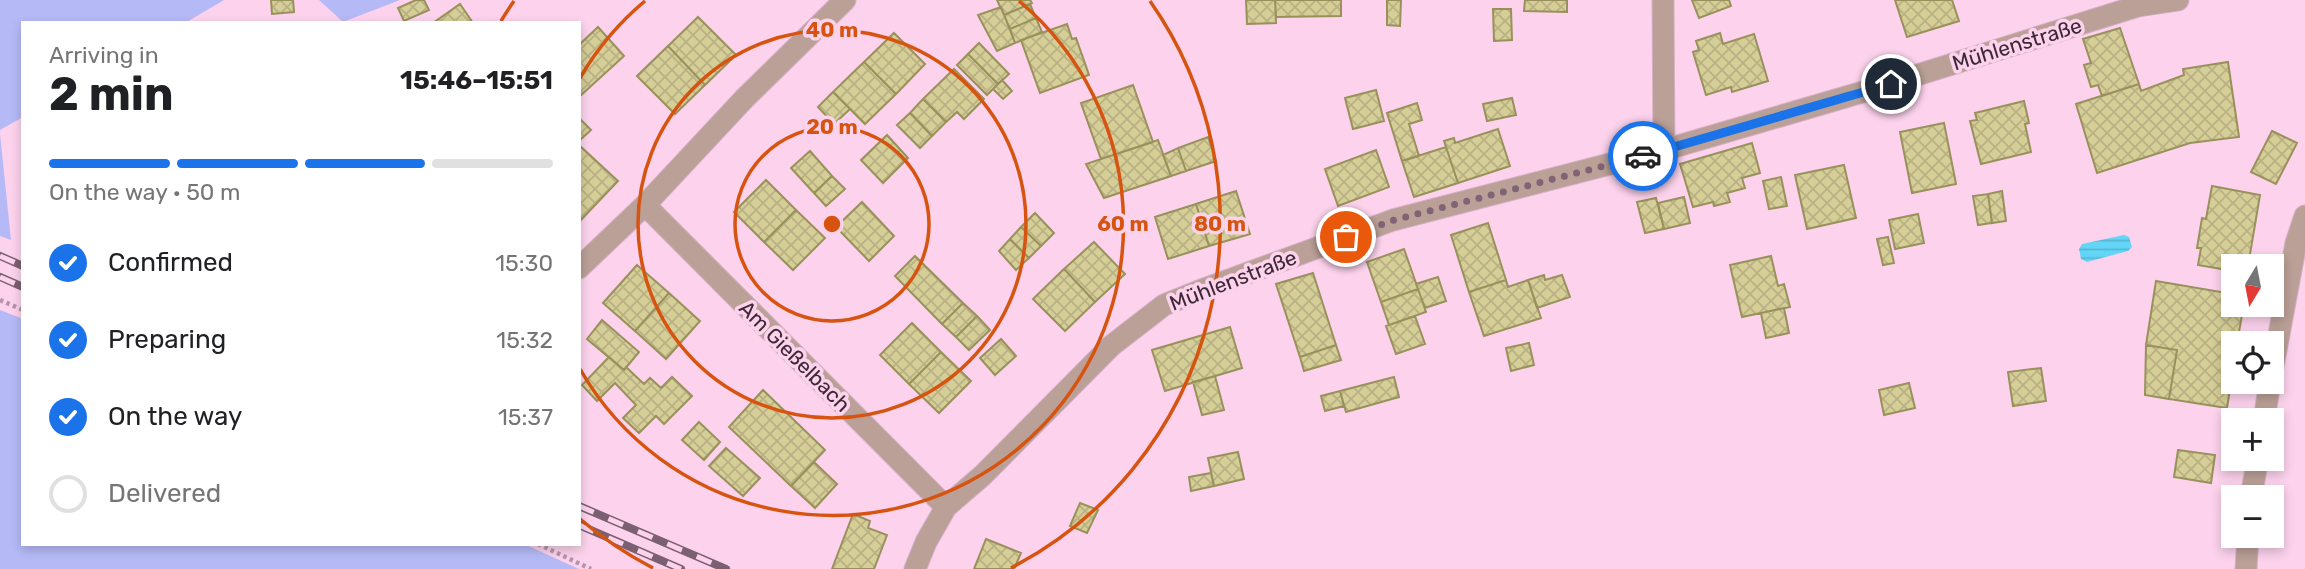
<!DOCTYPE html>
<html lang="en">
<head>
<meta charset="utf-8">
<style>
  :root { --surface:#fff; --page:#f6f6f6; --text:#202124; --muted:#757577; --line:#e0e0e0; --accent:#1a73e8 }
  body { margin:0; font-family:Rubik,sans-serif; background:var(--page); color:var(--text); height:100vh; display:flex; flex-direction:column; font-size:26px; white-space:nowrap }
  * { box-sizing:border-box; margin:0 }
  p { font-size:23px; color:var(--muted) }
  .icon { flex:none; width:38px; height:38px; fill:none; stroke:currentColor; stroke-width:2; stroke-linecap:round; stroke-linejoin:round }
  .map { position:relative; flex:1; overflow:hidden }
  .details { position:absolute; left:21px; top:21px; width:560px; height:525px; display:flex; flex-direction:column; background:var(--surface); border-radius:0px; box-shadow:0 4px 10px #0003 }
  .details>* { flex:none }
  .needle { width:46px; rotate:190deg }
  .buttons { position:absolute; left:2221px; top:254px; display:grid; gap:14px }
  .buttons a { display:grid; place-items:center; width:63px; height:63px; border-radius:0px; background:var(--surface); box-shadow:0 4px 10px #0003; font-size:35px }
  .pin { position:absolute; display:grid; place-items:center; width:60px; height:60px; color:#fff; margin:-30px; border:4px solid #fff; border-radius:50%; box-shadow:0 2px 7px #0007 }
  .courier { position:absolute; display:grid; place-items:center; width:70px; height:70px; margin:-35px; border:5px solid #1a73e8; border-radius:50%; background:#fff; color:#222; box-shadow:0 2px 9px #0007 }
  .head em { font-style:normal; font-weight:700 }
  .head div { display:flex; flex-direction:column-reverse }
  .head { display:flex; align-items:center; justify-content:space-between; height:119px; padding:0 28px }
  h1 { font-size:46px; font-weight:700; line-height:52px }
  .bar { display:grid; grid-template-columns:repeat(4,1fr); gap:10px 7px; align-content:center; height:84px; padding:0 28px }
  .bar i { height:9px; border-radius:5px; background:var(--line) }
  .bar .selected { background:var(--accent) }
  .bar p { grid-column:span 4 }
  ol { padding:0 28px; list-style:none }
  li { display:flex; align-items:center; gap:21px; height:77px }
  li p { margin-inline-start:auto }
  li .icon { padding:7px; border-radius:50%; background:var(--accent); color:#fff; stroke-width:4 }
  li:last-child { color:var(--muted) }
  li i { width:38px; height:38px; border:4px solid var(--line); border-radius:50% }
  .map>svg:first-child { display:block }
  .grass { fill:#b5baf7 }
  .water { fill:url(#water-rules) }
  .building { fill:url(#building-cross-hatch); stroke:#99915c; stroke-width:2 }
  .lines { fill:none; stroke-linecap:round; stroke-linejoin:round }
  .minor-casing { stroke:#d6b0c8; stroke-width:23 }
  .path { stroke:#b694a9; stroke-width:4.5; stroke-dasharray:3.5 3.5; stroke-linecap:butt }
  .minor { stroke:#baa097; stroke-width:21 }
  .rail-casing { stroke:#7b6071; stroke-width:8 }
  .rail { stroke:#fcd2ec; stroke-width:5; stroke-dasharray:16; stroke-linecap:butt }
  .done { stroke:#806476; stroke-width:7; stroke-dasharray:0 12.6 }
  .route { stroke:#1a73e8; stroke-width:9 }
  .ring { fill:none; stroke:#d75410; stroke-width:3.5 }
  .labels { text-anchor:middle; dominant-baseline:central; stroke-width:7; stroke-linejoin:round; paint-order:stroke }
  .street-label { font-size:21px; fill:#3d2936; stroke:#fcd2ec }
  .centre { fill:#d75410; stroke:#fcd2ec; stroke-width:3.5 }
  .ring-label { font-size:21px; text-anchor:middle; font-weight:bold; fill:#d75410; stroke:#fcd2ec; stroke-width:7; stroke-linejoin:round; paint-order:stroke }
</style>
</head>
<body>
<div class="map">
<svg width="2305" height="569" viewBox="0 0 2305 569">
  <defs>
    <pattern id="water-rules" width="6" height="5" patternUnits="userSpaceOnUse" patternTransform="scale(1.75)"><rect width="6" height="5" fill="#63d5f7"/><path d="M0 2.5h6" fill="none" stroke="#57b7d4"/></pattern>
    <pattern id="building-cross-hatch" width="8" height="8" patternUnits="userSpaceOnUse" patternTransform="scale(1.75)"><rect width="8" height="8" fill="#d6ce97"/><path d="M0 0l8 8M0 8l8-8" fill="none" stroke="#b9b183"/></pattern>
  </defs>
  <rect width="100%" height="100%" fill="#fcd2ec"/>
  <!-- grass -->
  <path class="grass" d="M0 0H224L185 23H23V117L0 130Z
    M319 0H400L343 22Z
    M0 134 11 240 0 236Z
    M0 310 23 319V544H524L579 569H0Z"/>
  <!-- water -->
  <path class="water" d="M2124 235 2129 237 2132 247 2128 251 2087 262 2081 259 2079 249 2082 244Z"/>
  <!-- building -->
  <path class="building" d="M271 0H293L294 12 272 14Z
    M416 0H424L429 10 404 21 398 8Z
    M997 0H1030L1032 3 1004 15Z
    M1246 0H1275L1276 23 1247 24Z
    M1275 0H1341V16L1276 17Z
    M1387 0H1401L1400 26 1387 25Z
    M1525 0H1567V12L1524 11Z
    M1692 0H1729L1731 6 1699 18Z
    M1895 0H1952L1959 21 1907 37Z
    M460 4 473 23H433Z
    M1030 4 1036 18 1010 29 1004 15Z
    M1001 7 1015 43 997 51 978 15Z
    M1493 9H1511L1512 40 1494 41Z
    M698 17 736 55 705 85 668 46Z
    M1036 18 1042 32 1015 43 1010 29Z
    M1067 24 1072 39 1076 38 1089 75 1040 93 1021 40Z
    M598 27 624 56 579 97V45Z
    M2120 28 2139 84 2102 96 2098 85 2091 87 2084 65 2091 63 2083 39Z
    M894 33 925 64 896 94 864 62Z
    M1720 33 1723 44 1754 34 1768 81 1732 92 1731 87 1706 95 1693 52 1699 50 1696 41Z
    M979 43 1009 74 998 84 968 54Z
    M668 46 705 85 675 114 637 76Z
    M968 54 998 84 987 95 957 65Z
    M864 62 896 94 865 124 833 92Z
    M2228 62 2239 137 2190 143 2097 173 2076 104 2139 84 2141 91 2184 75 2183 69Z
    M954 69 984 99 964 119 957 112 946 122 923 99Z
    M1002 80 1012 91 1003 99 993 89Z
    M1133 85 1153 142 1101 159 1081 103Z
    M1376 90 1384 121 1353 129 1345 98Z
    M833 92 850 109 834 124 818 107Z
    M1512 98 1516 115 1487 121 1483 104Z
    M923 99 946 122 932 136 910 113Z
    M2024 101 2029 123 2025 124 2031 152 1981 164 1970 121 1977 120 1975 113Z
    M1417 103 1422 120 1409 124 1419 156 1402 161 1387 113Z
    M910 113 932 136 920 148 897 125Z
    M579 118 591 130 579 141Z
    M1944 123 1956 184 1912 193 1900 132Z
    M1498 129 1510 166 1458 183 1444 141 1454 138 1455 143Z
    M2272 131 2297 143 2276 184 2251 172Z
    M887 135 908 158 883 183 861 160Z
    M1208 137 1216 161 1186 171 1178 148Z
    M1158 140 1171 176 1104 198 1086 164Z
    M1752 143 1760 173 1742 178 1745 188 1727 193 1730 202 1714 206 1713 202 1693 207 1680 164Z
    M579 145 618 181 579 222Z
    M1446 147 1458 183 1414 197 1402 161Z
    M1178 148 1186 171 1171 176 1163 155Z
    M1376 150 1389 187 1338 206 1325 169Z
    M810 151 832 176 814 193 791 168Z
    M1844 165 1856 218 1807 229 1795 175Z
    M832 176 845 189 826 206 814 193Z
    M1781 177 1787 206 1769 209 1763 181Z
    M766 180 796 210 764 242 734 212Z
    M2212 186 2260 195 2248 266H2233V271L2198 265 2201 248H2197L2202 218 2206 219Z
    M1236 191 1250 234 1209 246 1196 204Z
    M2002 191 2006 221 1992 223 1988 194Z
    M1988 194 1992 223 1978 225 1973 196Z
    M1684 197 1690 223 1664 229 1658 203Z
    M1656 198 1664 229 1645 233 1637 202Z
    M862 202 894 236 869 261 836 227Z
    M1196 204 1209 246 1168 259 1155 217Z
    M796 210 825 238 793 270 764 242Z
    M1035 213 1054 233 1041 246 1021 227Z
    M1918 214 1924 243 1895 249 1889 220Z
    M1488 223 1506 280 1469 292 1451 235Z
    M1021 227 1041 246 1029 258 1010 239Z
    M1888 237 1894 263 1883 265 1877 239Z
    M1010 239 1029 258 1016 270 999 251Z
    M1094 242 1125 274 1095 302 1064 269Z
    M1404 249 1418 289 1381 302 1367 262Z
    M915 256 963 303 942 324 895 276Z
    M1771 256 1778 286 1784 284 1790 307 1742 317 1730 265Z
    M637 265 669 293 635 331 603 303Z
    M1064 269 1095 302 1065 331 1033 299Z
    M1313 273 1336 345 1300 357 1276 284Z
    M1544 275 1545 280 1562 275 1570 297 1537 308 1528 280Z
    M1438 277 1446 301 1425 308 1416 284Z
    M1506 280 1508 287 1528 280 1541 318 1484 336 1469 292Z
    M2156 281 2233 294V304H2244L2237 343H2233V370L2227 408 2169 399 2177 350 2146 345Z
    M1418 289 1426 312 1389 325 1381 302Z
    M669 293 700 321 666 359 635 331Z
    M963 303 977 316 956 337 942 324Z
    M1784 308 1789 333 1766 338 1761 313Z
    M977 316 990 330 969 350 956 337Z
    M1415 316 1425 344 1396 354 1386 326Z
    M602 320 639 352 624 370 587 339Z
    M912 323 941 352 909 384 880 355Z
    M1230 327 1242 368 1165 391 1152 350Z
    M1001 339 1016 356 995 375 980 358Z
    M1529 343 1534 365 1511 371 1506 348Z
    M1336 345 1341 360 1304 371 1300 357Z
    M2146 345 2177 350 2169 399 2145 395Z
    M941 352 971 381 939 413 909 384Z
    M609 357 624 370 626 367 644 384 650 378 661 388 672 377 692 396 664 424 656 416 639 433 623 418 636 405 615 383 597 401 582 385Z
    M2041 368 2046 401 2013 406 2008 372Z
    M1215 376 1224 410 1202 415 1193 382Z
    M1394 377 1399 397 1346 412 1340 391Z
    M1909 383 1915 408 1884 415 1879 390Z
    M763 390 825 450 791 486 729 427Z
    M1340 391 1344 406 1325 411 1321 396Z
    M699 422 720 442 704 460 682 440Z
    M726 448 760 478 743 496 709 466Z
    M2178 450 2215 455 2211 483 2174 477Z
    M1238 452 1244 479 1214 486 1208 458Z
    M814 462 837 484 815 508 791 486Z
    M1211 473 1214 486 1191 491 1189 477Z
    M1080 503 1098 510 1087 533 1070 526Z
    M853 514 870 521 868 528 887 535 874 569H832Z
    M986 539 1021 553 1014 569H974Z"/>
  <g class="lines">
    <!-- minor casing -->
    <g class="minor-casing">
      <path id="minor" d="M1663 0 1664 150
        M645 205 744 99 845 0
        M579 268 645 205 946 507
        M2272 372 2296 243 2305 216
        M2264 420 2270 382
        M2251 497 2258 458
        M915 569 926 542 946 507 983 475 1111 346 1164 305 1204 289 1393 220 1664 150 1866 91 2138 6 2178 0
        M2246 569 2248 536"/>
    </g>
    <!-- path -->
    <path class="path" d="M0 300 23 310
      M538 544 591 569"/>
    <!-- minor -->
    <use href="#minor" class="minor"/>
    <!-- rail casing -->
    <g class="rail-casing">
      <path id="rail" d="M0 256 23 266
        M0 277 23 287
        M579 506 726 569
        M579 525 681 569"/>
    </g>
    <!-- rail -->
    <use href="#rail" class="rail"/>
  </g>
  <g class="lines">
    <!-- done -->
    <path class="done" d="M1346 237 1394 220 1643 156"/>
    <!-- route -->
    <path class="route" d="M1643 156 1891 84"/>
  </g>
  <!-- distance rings -->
  <g class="ring">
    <circle cx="832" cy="224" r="97"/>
    <circle cx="832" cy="224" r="194"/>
    <path d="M580 78A291 291 0 0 1 645 1M1019 1A291 291 0 1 1 580 369"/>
    <path d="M653 568A388 388 0 0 1 580 519M501 21A388 388 0 0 1 514 1M1150 1A388 388 0 0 1 1011 568"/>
  </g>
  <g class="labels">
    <!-- street labels -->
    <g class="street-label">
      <text transform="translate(2017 44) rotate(-17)">Mühlenstraße</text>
      <text transform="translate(1233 280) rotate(-21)">Mühlenstraße</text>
      <text transform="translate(795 356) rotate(45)">Am Gießelbach</text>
    </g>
  </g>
  <circle cx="832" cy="224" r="10" class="centre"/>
  <g class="ring-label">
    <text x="832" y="37">40 m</text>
    <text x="832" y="134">20 m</text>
    <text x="1123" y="231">60 m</text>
    <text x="1220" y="231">80 m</text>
  </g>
</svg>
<div class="buttons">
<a><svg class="needle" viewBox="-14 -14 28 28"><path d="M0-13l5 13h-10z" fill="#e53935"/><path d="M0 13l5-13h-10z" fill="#757577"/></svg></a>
<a><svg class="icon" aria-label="locate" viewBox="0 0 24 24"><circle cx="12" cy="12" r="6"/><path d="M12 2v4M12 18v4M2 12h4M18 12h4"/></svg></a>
<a>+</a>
<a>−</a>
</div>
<div class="pin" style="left:1346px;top:237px;background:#ea580c"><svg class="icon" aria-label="bag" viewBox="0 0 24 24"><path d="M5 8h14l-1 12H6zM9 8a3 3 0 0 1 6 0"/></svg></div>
<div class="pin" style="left:1891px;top:84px;background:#1f2937"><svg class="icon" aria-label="home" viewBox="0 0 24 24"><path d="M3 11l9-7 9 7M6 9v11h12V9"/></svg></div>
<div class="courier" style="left:1643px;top:156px"><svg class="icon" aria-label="car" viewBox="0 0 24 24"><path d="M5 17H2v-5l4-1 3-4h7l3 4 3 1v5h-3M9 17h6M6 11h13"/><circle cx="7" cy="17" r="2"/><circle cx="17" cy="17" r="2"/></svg></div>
<section class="details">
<div class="head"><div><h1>2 min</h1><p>Arriving in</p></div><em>15:46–15:51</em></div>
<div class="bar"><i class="selected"></i><i class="selected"></i><i class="selected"></i><i></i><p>On the way · 50 m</p></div>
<ol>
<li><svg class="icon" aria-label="check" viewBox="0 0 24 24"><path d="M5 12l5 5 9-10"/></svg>Confirmed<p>15:30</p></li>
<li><svg class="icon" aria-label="check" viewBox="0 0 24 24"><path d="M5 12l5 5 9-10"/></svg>Preparing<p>15:32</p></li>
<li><svg class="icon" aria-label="check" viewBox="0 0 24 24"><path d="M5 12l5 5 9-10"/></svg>On the way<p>15:37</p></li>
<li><i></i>Delivered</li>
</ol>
</section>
</div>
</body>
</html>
